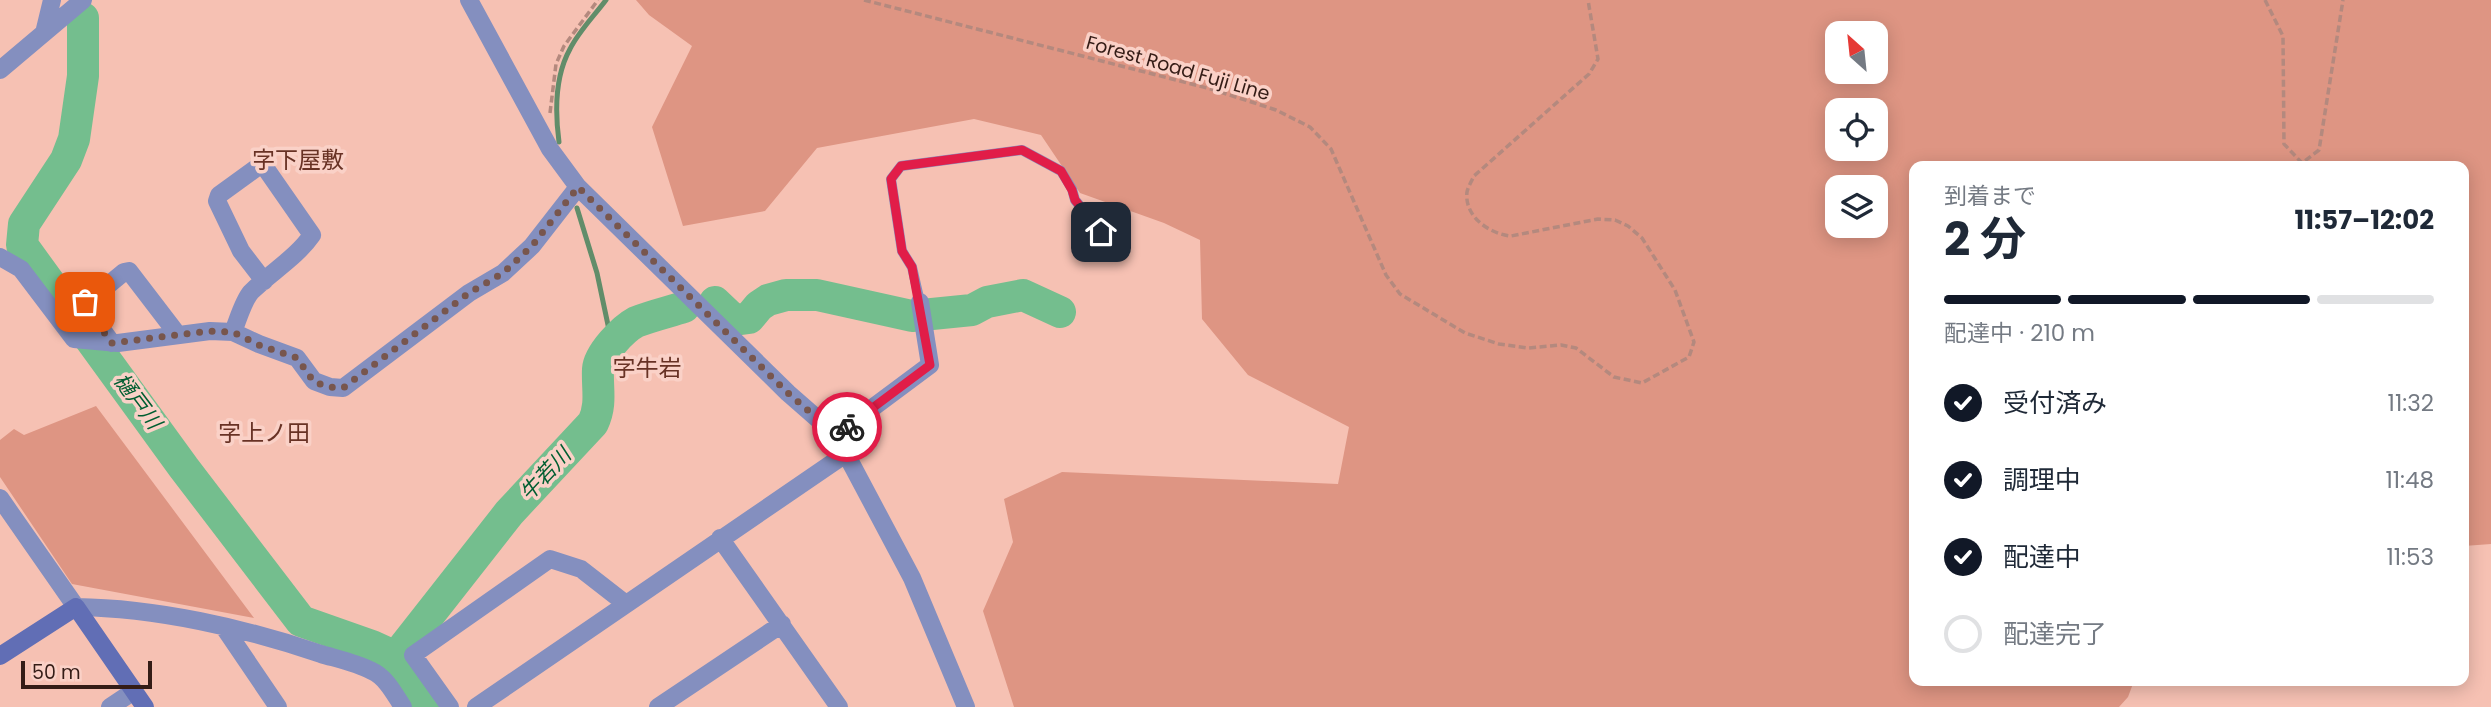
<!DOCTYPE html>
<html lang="ja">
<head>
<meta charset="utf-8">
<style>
  :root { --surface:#fff; --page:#f6f6f7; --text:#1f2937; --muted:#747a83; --line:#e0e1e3; --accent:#111827 }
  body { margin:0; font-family:Poppins,"Noto Sans JP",sans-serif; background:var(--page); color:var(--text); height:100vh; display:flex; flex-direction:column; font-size:26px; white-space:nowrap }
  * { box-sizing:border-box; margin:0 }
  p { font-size:23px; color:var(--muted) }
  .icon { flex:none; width:38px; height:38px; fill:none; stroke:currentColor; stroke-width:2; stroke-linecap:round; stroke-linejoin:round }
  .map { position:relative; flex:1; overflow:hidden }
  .side { position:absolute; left:1909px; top:161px; width:560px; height:525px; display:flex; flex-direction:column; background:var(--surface); border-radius:14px; box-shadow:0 4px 18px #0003 }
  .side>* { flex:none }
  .needle { width:46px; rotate:333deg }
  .tools { position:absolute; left:1825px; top:21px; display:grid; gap:14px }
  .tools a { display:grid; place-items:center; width:63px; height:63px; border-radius:14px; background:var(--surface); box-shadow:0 4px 18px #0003; font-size:35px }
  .scale { position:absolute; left:21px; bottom:18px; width:131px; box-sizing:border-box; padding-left:7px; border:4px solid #341c16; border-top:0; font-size:19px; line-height:24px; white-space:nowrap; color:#341c16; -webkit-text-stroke:5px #fad1c7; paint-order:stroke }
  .pin { position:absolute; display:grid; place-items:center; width:60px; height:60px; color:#fff; margin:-30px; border-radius:14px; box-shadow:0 4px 10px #0006 }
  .courier { position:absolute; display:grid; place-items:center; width:70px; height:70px; margin:-35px; border:5px solid #e11d48; border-radius:50%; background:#fff; color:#222; box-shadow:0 2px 9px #0007 }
  .headline em { font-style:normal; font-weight:700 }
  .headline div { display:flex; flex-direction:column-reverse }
  .headline { display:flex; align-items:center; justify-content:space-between; height:119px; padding:0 35px }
  h1 { font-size:46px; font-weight:700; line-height:52px }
  .bar { display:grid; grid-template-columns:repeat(4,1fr); gap:10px 7px; align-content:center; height:84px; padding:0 35px }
  .bar i { height:9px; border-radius:5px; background:var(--line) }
  .bar .active { background:var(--accent) }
  .bar p { grid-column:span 4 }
  ol { padding:0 35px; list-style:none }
  li { display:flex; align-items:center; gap:21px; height:77px }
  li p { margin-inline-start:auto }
  li .icon { padding:7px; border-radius:50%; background:var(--accent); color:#fff; stroke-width:4 }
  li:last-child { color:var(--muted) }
  li i { width:38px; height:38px; border:4px solid var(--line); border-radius:50% }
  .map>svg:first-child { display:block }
  .green { fill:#de9583; fill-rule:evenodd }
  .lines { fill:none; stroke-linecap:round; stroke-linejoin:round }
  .stream { stroke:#618d6a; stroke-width:5 }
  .river { stroke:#74be8e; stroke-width:32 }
  .path { stroke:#b4897e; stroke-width:3.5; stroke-dasharray:7 3.5; stroke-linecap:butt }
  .lane { stroke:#848fbf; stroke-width:10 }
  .street { stroke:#848fbf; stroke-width:18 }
  .secondary { stroke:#616eb5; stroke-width:18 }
  .done { stroke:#78564d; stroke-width:7; stroke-dasharray:0 12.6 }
  .route { stroke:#e11d48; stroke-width:9 }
  .labels { text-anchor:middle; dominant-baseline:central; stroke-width:7; stroke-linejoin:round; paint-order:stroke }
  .street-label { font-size:19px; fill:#341c16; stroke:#fad1c7 }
  .water-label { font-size:21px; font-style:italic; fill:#005e31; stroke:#fad1c7 }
  .quarter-label { font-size:23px; fill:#683225; stroke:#fad1c7 }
</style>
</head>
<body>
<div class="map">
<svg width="2491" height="707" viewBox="0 0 2491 707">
  <rect width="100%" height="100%" fill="#f6c1b3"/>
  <!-- green -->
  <path class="green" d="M636 0H2491V544L2464 546V166H1914V681H2134L2128 697 2119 707H1014L983 611 1013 542 1004 499 1062 472 1338 484 1349 427 1248 375 1202 319 1200 240 1164 223 1080 193 1041 135 974 119 817 148 765 211 683 226 652 127 692 46 649 15ZM1838 33H1876V72H1838ZM1838 110H1876V149H1838ZM1838 187H1876V226H1838Z
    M96 406 254 618 72 584 0 477V440L14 429 24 435Z"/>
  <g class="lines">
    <!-- stream -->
    <path class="stream" d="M559 142C555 112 555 76 570 49 579 31 594 16 606 0
      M577 208 597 273 612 344"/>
    <!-- river -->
    <path class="river" d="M83 18V76L74 139 66 160 24 224 22 245 184 468 301 621 372 646 396 657 430 707
      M715 302 734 320 749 318 759 306 768 300 786 295H817L912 316 972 310 987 302 1023 295 1060 312
      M396 657 509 513 593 423C602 404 597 389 598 369 599 354 623 329 636 322 651 316 668 312 684 307"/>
    <!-- path -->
    <path class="path" d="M864 0 1211 89 1276 110 1310 127 1331 149 1386 275 1400 294 1465 333 1499 344 1528 348 1561 345 1576 348 1614 377 1642 383 1689 357 1694 342 1675 290 1642 238 1628 226 1615 220 1598 219 1511 236C1490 234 1464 217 1467 192 1468 187 1472 180 1474 176L1589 74 1598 59 1588 0
      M2265 0 2283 36 2284 144 2302 163 2319 150 2343 0
      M550 113 556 64 564 46 598 0"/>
    <!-- lane -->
    <path class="lane" d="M920 302 912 267 902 251 891 179 901 166 1022 150 1061 171 1072 189 1075 200 1113 247"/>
    <!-- street -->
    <path class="street" d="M469 0 550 149 578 187 788 393 836 435 912 578 966 707
      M44 33 52 0
      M0 70 83 0
      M0 257 21 269 74 339 118 343 210 331 233 332 259 344 297 358 314 381 330 387 343 388 469 293 503 273 532 246 578 187
      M233 332C238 320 243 301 251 292 271 272 296 258 312 235L264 166H259L219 195 217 201 241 251 264 281
      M112 343 84 305 124 272 129 271 178 335
      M836 435 930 365 920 302
      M0 498 76 607C156 608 245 628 321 654 338 659 357 663 372 671 386 677 395 695 403 707
      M720 538 839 707
      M223 626 278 707
      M110 707 134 691
      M450 707 413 655 550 559 581 569 626 604
      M476 707 847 453
      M658 707 782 624"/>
    <!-- secondary -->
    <path class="secondary" d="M0 656 76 607 145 707"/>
  </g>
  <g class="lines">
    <!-- done -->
    <path class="done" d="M85 302 84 305 112 343 209 331 233 332 259 345 297 358 314 382 330 387 343 388 469 293 503 273 532 246 578 187 788 393 836 435 847 427"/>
    <!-- route -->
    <path class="route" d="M847 427 930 365 912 267 902 251 891 179 901 166 1022 150 1061 171 1072 190 1075 200 1101 232"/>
  </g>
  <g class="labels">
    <!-- street labels -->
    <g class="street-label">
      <text transform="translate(1178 68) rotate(16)">Forest Road Fuji Line</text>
    </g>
    <!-- water labels -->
    <g class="water-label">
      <text transform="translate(138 401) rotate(53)">樋戸川</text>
      <text transform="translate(545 474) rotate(-47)">牛若川</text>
    </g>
    <!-- quarter labels -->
    <g class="quarter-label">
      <text x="298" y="160">字下屋敷</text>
      <text x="647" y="368">字牛岩</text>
      <text x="264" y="433">字上ノ田</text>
    </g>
  </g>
</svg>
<div class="tools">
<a><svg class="needle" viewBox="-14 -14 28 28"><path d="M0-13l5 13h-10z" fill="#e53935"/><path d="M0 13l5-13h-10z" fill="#747a83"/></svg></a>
<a><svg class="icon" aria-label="locate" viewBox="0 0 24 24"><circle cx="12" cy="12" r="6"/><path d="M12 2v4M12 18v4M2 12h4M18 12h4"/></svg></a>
<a><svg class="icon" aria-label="layers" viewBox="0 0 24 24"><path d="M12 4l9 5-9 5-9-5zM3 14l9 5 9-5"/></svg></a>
</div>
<div class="scale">50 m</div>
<div class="pin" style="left:85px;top:302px;background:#ea580c"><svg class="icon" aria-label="bag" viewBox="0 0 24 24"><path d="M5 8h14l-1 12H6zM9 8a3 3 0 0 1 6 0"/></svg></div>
<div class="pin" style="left:1101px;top:232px;background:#1f2937"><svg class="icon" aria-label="home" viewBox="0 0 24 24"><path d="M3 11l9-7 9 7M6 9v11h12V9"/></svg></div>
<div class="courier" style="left:847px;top:427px"><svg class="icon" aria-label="bike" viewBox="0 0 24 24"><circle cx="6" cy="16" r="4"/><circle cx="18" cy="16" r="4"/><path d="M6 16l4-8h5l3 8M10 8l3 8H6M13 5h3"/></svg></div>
<section class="side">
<div class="headline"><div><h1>2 分</h1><p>到着まで</p></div><em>11:57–12:02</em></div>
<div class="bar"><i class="active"></i><i class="active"></i><i class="active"></i><i></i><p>配達中 · 210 m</p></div>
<ol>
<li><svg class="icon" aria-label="check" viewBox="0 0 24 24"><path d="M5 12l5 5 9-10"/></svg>受付済み<p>11:32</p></li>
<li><svg class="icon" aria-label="check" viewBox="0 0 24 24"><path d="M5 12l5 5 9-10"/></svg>調理中<p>11:48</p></li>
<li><svg class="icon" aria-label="check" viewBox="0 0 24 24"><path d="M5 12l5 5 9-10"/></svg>配達中<p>11:53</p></li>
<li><i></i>配達完了</li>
</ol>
</section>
</div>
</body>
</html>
